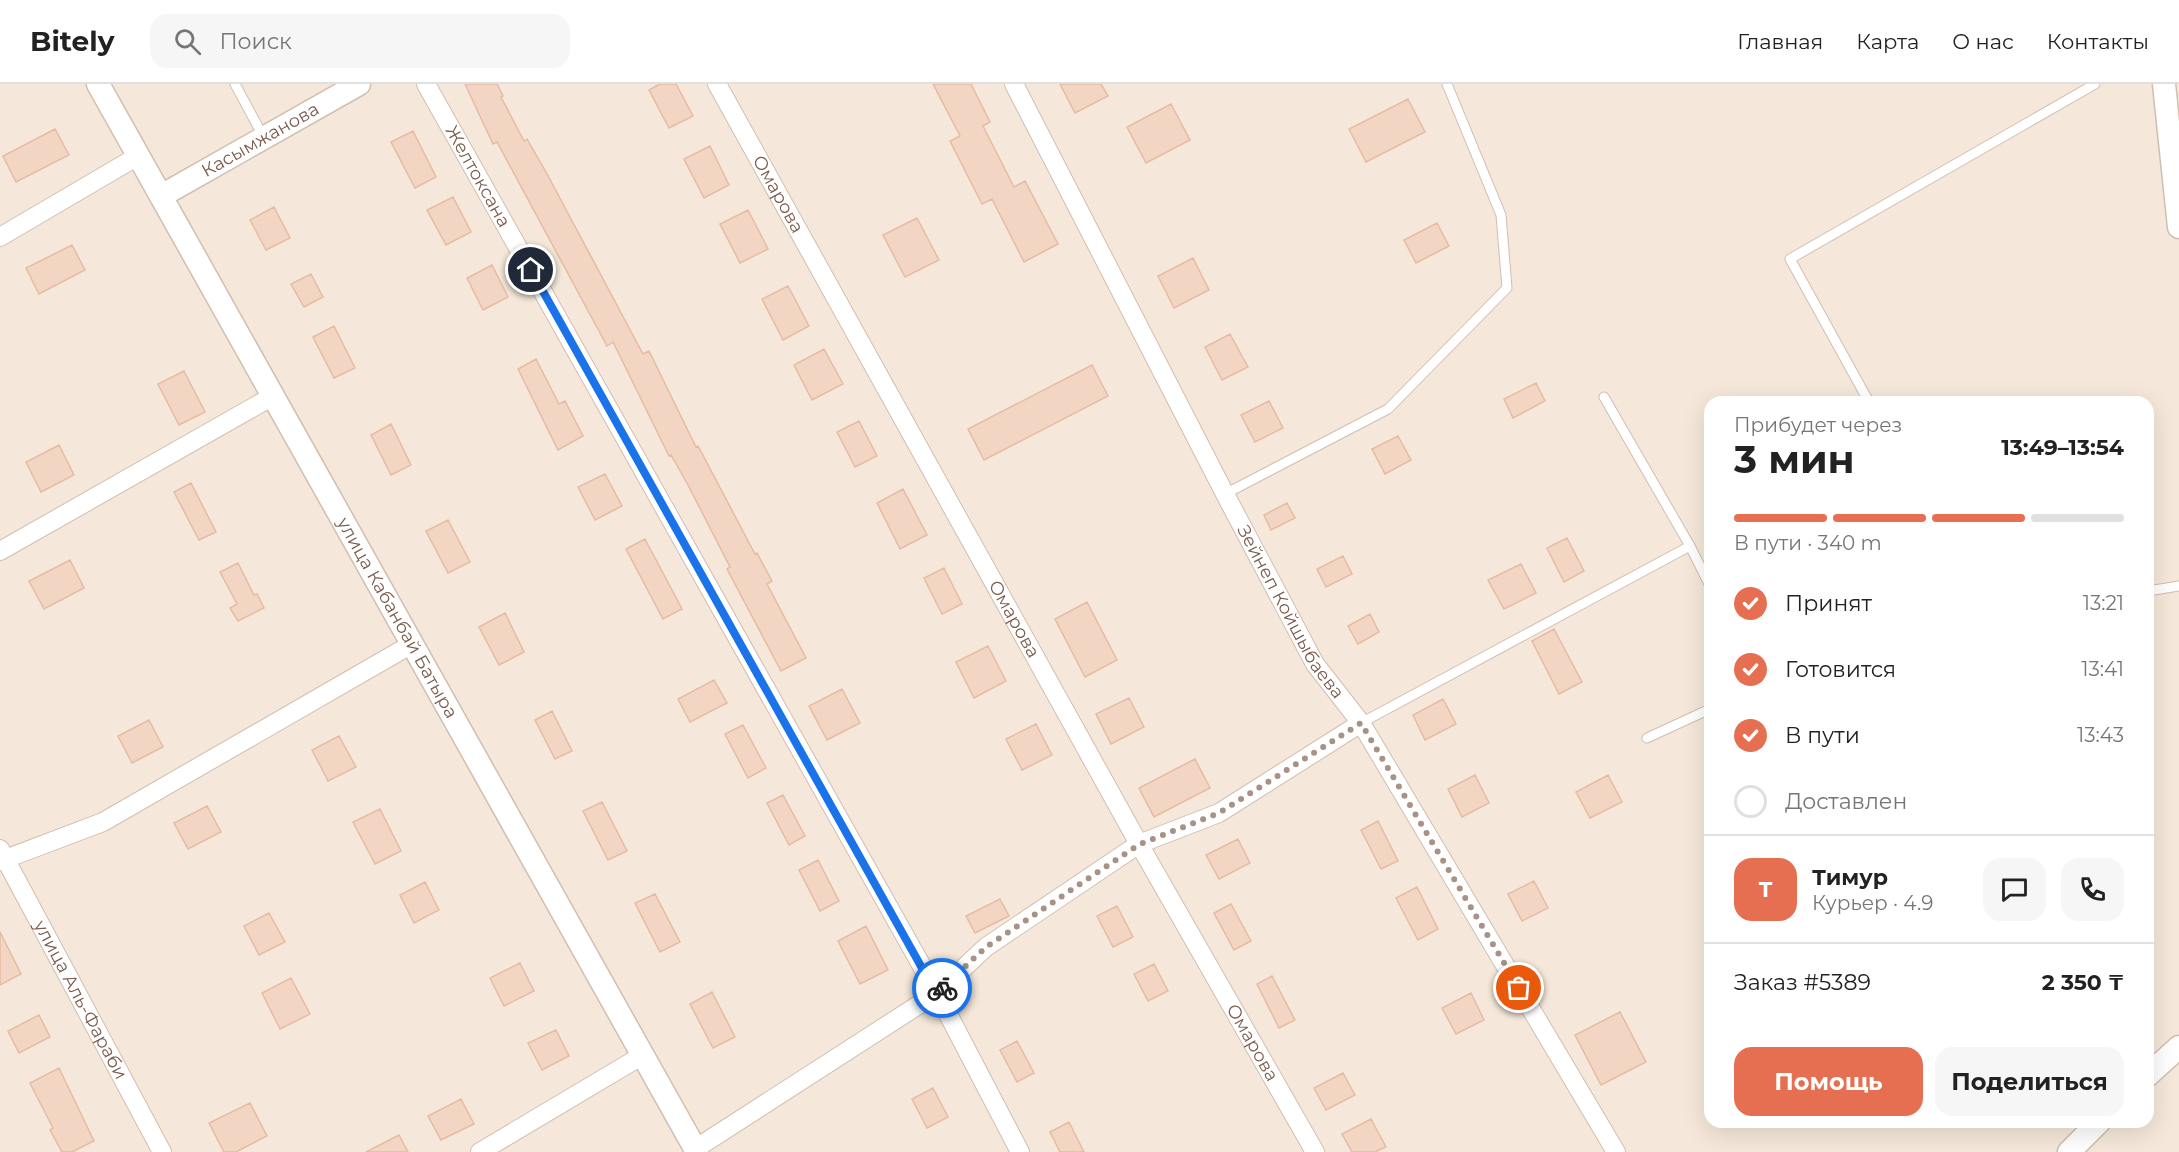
<!DOCTYPE html>
<html lang="ru">
<head>
<meta charset="utf-8">
<style>
  :root { --surface:#fff; --page:#f6f6f6; --text:#222; --muted:#767676; --line:#e0e0e0; --accent:#e76f51 }
  body { margin:0; font-family:Montserrat,sans-serif; background:var(--page); color:var(--text); height:100vh; display:flex; flex-direction:column; font-size:22px; white-space:nowrap }
  * { box-sizing:border-box; margin:0 }
  p { font-size:20px; color:var(--muted) }
  .icon { flex:none; width:33px; height:33px; fill:none; stroke:currentColor; stroke-width:2; stroke-linecap:round; stroke-linejoin:round }
  .map { position:relative; flex:1; overflow:hidden }
  .panel { position:absolute; left:1704px; top:312px; width:450px; height:732px; display:flex; flex-direction:column; background:var(--surface); border-radius:18px; box-shadow:0 6px 24px #0002 }
  .panel>* { flex:none }
  .pin { position:absolute; display:grid; place-items:center; width:51px; height:51px; color:#fff; margin:-26px; border:3px solid #fff; border-radius:50%; box-shadow:0 2px 6px #0007 }
  .courier { position:absolute; display:grid; place-items:center; width:60px; height:60px; margin:-30px; border:4px solid #1a73e8; border-radius:50%; background:#fff; color:#222; box-shadow:0 2px 8px #0007 }
  .head em { font-style:normal; font-weight:700 }
  .head div { display:flex; flex-direction:column-reverse }
  .head { display:flex; align-items:center; justify-content:space-between; height:102px; padding:0 30px }
  h1 { font-size:39px; font-weight:700; line-height:45px }
  .bar { display:grid; grid-template-columns:repeat(4,1fr); gap:9px 6px; align-content:center; height:72px; padding:0 30px }
  .bar i { height:8px; border-radius:4px; background:var(--line) }
  .bar .current { background:var(--accent) }
  .bar p { grid-column:span 4 }
  .line { display:flex; align-items:center; gap:15px; padding:0 30px; border-top:2px solid var(--line) }
  .line div { flex:1 }
  .round { display:grid; place-items:center; flex:none; width:63px; height:63px; border-radius:18px; background:var(--page) }
  ol { padding:0 30px; list-style:none }
  li { display:flex; align-items:center; gap:18px; height:66px }
  li p { margin-inline-start:auto }
  li .icon { padding:6px; border-radius:50%; background:var(--accent); color:#fff; stroke-width:4 }
  li:last-child { color:var(--muted) }
  li i { width:33px; height:33px; border:3px solid var(--line); border-radius:50% }
  .action { display:flex; gap:12px; margin-top:auto; padding:12px 30px }
  .action a { flex:1; height:69px; border-radius:18px; background:var(--accent); color:#fff; font-size:24px; font-weight:700; line-height:69px; text-align:center }
  .action a+a { background:var(--page); color:var(--text) }
  header { display:flex; align-items:center; gap:36px; box-sizing:border-box; height:84px; padding:0 30px; background:var(--surface); border-bottom:2px solid var(--line) }
  header strong { font-size:28px }
  nav { display:flex; gap:33px; margin-inline-start:auto; font-size:21px }
  .search { width:420px; height:54px; background:var(--page); display:flex; align-items:center; gap:15px; box-sizing:border-box; padding:0 21px; border-radius:18px; color:var(--muted); font-size:22px }
  .map>svg:first-child { display:block }
  .residential { fill:#f5e8da; fill-rule:evenodd }
  .building { fill:#f3d5c3; stroke:#e6bba3; stroke-width:1.5 }
  .lines { fill:none; stroke-linecap:round; stroke-linejoin:round }
  .service-casing { stroke:#d1beb0; stroke-width:11 }
  .minor-casing { stroke:#d1beb0; stroke-width:20 }
  .tertiary-casing { stroke:#d1beb0; stroke-width:25 }
  .service { stroke:#fff; stroke-width:9 }
  .minor { stroke:#fff; stroke-width:18 }
  .tertiary { stroke:#fff; stroke-width:22 }
  .done { stroke:#a89285; stroke-width:6; stroke-dasharray:0 10.8 }
  .route { stroke:#1a73e8; stroke-width:8 }
  .labels { text-anchor:middle; dominant-baseline:central; stroke-width:4.5; stroke-linejoin:round; paint-order:stroke }
  .street-label { font-size:18px; fill:#7a5c4d; stroke:#fffaf3 }
</style>
</head>
<body>
<header>
<strong>Bitely</strong>
<div class="search"><svg class="icon" aria-label="search" viewBox="0 0 24 24"><circle cx="10" cy="10" r="6"/><path d="M15 15l6 6"/></svg>Поиск</div>
<nav><a>Главная</a><a>Карта</a><a>О нас</a><a>Контакты</a></nav>
</header>
<div class="map">
<svg width="2179" height="1068" viewBox="0 0 2179 1068">
  <rect width="100%" height="100%" fill="#fdf6ec"/>
  <!-- residential -->
  <path class="residential" d="M0 0H2179V1068H0ZM1710 318H2148V1038H1710Z"/>
  <!-- building -->
  <path class="building" d="M465 0H497L503 12 501 13 524 57 527 55 546 88 643 270 649 267 696 363 698 362 755 470 757 469 772 497 767 500 806 574 781 587 727 485 730 483 688 401 671 371 669 372 613 258 607 262 497 58 493 60Z
    M660 0H676L693 32 669 44 649 6Z
    M933 0H971L990 38 983 42 1014 103 1025 97 1058 160 1024 178 992 115 982 120 950 57 960 52Z
    M1060 0H1101L1108 12 1075 29Z
    M1408 15 1425 48 1366 78 1349 45Z
    M1171 20 1190 56 1146 79 1127 43Z
    M55 45 69 71 16 98 3 72Z
    M413 47 436 93 415 104 391 58Z
    M710 62 729 101 704 114 684 75Z
    M453 113 471 148 446 161 427 126Z
    M274 123 290 154 266 166 250 136Z
    M748 126 768 165 740 179 720 140Z
    M917 134 939 176 905 193 883 151Z
    M1437 139 1449 162 1416 179 1404 156Z
    M72 161 85 186 39 210 26 184Z
    M1193 174 1209 206 1174 224 1158 192Z
    M492 181 508 213 483 226 467 194Z
    M311 190 323 213 304 223 291 200Z
    M788 202 809 242 783 256 762 215Z
    M334 242 355 284 334 294 313 253Z
    M1230 250 1248 283 1222 296 1205 263Z
    M824 265 843 300 812 316 794 281Z
    M536 275 559 320 565 317 583 352 558 366 518 285Z
    M1092 281 1108 312 984 376 968 345Z
    M184 287 205 328 179 341 158 300Z
    M1536 299 1545 317 1513 334 1504 315Z
    M1269 317 1283 344 1255 358 1241 331Z
    M859 337 877 372 855 383 837 348Z
    M391 340 411 381 391 391 371 351Z
    M1398 352 1411 376 1385 390 1372 365Z
    M59 361 74 391 41 408 26 378Z
    M605 390 622 422 595 436 578 403Z
    M191 399 216 448 199 456 174 408Z
    M903 405 927 451 900 465 877 419Z
    M1287 419 1295 434 1271 446 1264 431Z
    M448 436 470 478 448 489 426 447Z
    M1567 454 1584 487 1564 498 1547 464Z
    M645 455 682 525 663 535 626 465Z
    M1343 472 1352 490 1326 503 1317 485Z
    M70 476 84 504 44 525 29 497Z
    M238 479 254 511 257 510 264 524 238 537 230 524 237 520 220 488Z
    M1521 480 1536 509 1504 525 1488 496Z
    M944 484 962 520 942 530 924 494Z
    M1087 518 1117 576 1085 593 1055 535Z
    M505 529 524 568 499 581 479 543Z
    M1370 530 1379 548 1358 560 1348 542Z
    M1554 545 1582 598 1559 610 1532 557Z
    M988 562 1006 597 974 614 956 578Z
    M714 596 727 619 690 638 678 615Z
    M842 605 860 639 827 656 809 622Z
    M1129 614 1144 643 1111 660 1096 630Z
    M1443 615 1456 640 1425 656 1413 631Z
    M552 627 572 667 555 675 535 636Z
    M149 636 163 663 132 679 118 652Z
    M1036 640 1052 671 1022 686 1006 655Z
    M743 641 766 684 748 694 725 650Z
    M339 652 356 683 328 697 312 666Z
    M1195 675 1210 704 1154 733 1139 704Z
    M1475 691 1489 719 1462 733 1448 705Z
    M1608 691 1622 718 1590 734 1576 708Z
    M783 711 805 752 789 761 767 719Z
    M602 718 627 767 608 776 583 727Z
    M207 722 221 748 188 765 174 739Z
    M380 725 401 767 375 780 353 738Z
    M1378 737 1398 777 1381 785 1361 746Z
    M1238 755 1250 779 1219 795 1206 771Z
    M818 776 839 817 820 827 799 786Z
    M1534 797 1548 824 1522 837 1508 810Z
    M425 798 439 826 414 839 400 811Z
    M1417 803 1438 845 1418 856 1396 814Z
    M655 810 680 858 660 868 635 819Z
    M1000 815 1009 832 975 849 966 832Z
    M1231 820 1251 857 1234 866 1214 829Z
    M1117 822 1133 853 1113 863 1097 832Z
    M269 829 285 858 259 871 244 842Z
    M866 842 888 886 860 900 838 857Z
    M0 848 21 890 0 901Z
    M520 879 534 907 504 922 490 894Z
    M1154 880 1168 907 1148 917 1134 890Z
    M1272 892 1295 936 1279 944 1257 900Z
    M291 894 310 930 280 945 262 909Z
    M712 908 735 953 713 964 690 920Z
    M1471 909 1484 936 1456 950 1442 924Z
    M1620 928 1646 978 1601 1001 1575 951Z
    M39 931 50 953 19 969 8 947Z
    M556 946 569 972 542 986 528 959Z
    M1017 957 1034 989 1017 998 1000 966Z
    M59 984 94 1057 72 1068H62L50 1046 53 1044 30 999Z
    M1343 989 1355 1011 1326 1026 1314 1004Z
    M933 1004 948 1033 927 1044 912 1015Z
    M461 1015 474 1040 441 1056 428 1032Z
    M250 1019 267 1052 236 1068H224L209 1039Z
    M1371 1035 1386 1063 1375 1068H1352L1342 1050Z
    M1069 1038 1084 1068H1060L1050 1048Z
    M399 1051 408 1068H366Z"/>
  <g class="lines">
    <!-- service casing -->
    <g class="service-casing">
      <path id="service" d="M235 0 264 54
        M1604 313 1690 462 1710 502
        M1869 318 1790 175 2095 0
        M1225 410 1388 325 1507 204 1501 131 1447 0
        M2148 507 2179 502
        M1361 639 1690 462
        M1647 654 1710 625"/>
    </g>
    <!-- minor casing -->
    <g class="minor-casing">
      <g id="minor">
        <path id="s1" d="M426 0 937 909 1020 1068"/>
        <path id="s2" d="M717 0 1139 760 1315 1068"/>
        <path id="s3" d="M1014 0 1225 410 1315 580 1361 639 1616 1068"/>
        <path d="M0 153 138 72"/>
        <path d="M0 467 273 312"/>
        <path id="s4" d="M0 765 162 1068"/>
        <path d="M0 777 103 738 412 560"/>
        <path d="M695 1065 937 909 986 863 1139 760 1219 729 1361 639"/>
        <path d="M480 1068 643 971"/>
      </g>
    </g>
    <!-- tertiary casing -->
    <g class="tertiary-casing">
      <g id="tertiary">
        <path id="s5" d="M98 0 697 1068"/>
        <path d="M2164 0 2179 143"/>
        <path id="s6" d="M161 112 359 0"/>
        <path d="M2148 991 2179 963"/>
        <path d="M2069 1068 2099 1038"/>
      </g>
    </g>
    <!-- service -->
    <use href="#service" class="service"/>
    <!-- minor -->
    <use href="#minor" class="minor"/>
    <!-- tertiary -->
    <use href="#tertiary" class="tertiary"/>
  </g>
  <g class="lines">
    <!-- done -->
    <path class="done" d="M942 904 986 863 1140 760 1219 729 1361 639 1519 904"/>
    <!-- route -->
    <path class="route" d="M531 186 936 909 942 904"/>
  </g>
  <g class="labels">
    <!-- street labels -->
    <g class="street-label">
      <text stroke="none"><textPath href="#s6" startOffset="114">Касымжанова</textPath></text>
      <text stroke="none"><textPath href="#s1" startOffset="106">Желтоксана</textPath></text>
      <text stroke="none"><textPath href="#s2" startOffset="126">Омарова</textPath></text>
      <text stroke="none"><textPath href="#s3" startOffset="596">Зейнеп Койшыбаева</textPath></text>
      <text stroke="none"><textPath href="#s5" startOffset="612">улица Кабанбай Батыра</textPath></text>
      <text stroke="none"><textPath href="#s2" startOffset="612">Омарова</textPath></text>
      <text stroke="none"><textPath href="#s4" startOffset="171">улица Аль-Фараби</textPath></text>
      <text stroke="none"><textPath href="#s2" startOffset="1098">Омарова</textPath></text>
    </g>
  </g>
</svg>
<div class="pin" style="left:1519px;top:904px;background:#ea580c"><svg class="icon" aria-label="bag" viewBox="0 0 24 24"><path d="M5 8h14l-1 12H6zM9 8a3 3 0 0 1 6 0"/></svg></div>
<div class="pin" style="left:531px;top:186px;background:#1f2937"><svg class="icon" aria-label="home" viewBox="0 0 24 24"><path d="M3 11l9-7 9 7M6 9v11h12V9"/></svg></div>
<div class="courier" style="left:942px;top:904px"><svg class="icon" aria-label="bike" viewBox="0 0 24 24"><circle cx="6" cy="16" r="4"/><circle cx="18" cy="16" r="4"/><path d="M6 16l4-8h5l3 8M10 8l3 8H6M13 5h3"/></svg></div>
<section class="panel">
<div class="head"><div><h1>3 мин</h1><p>Прибудет через</p></div><em>13:49–13:54</em></div>
<div class="bar"><i class="current"></i><i class="current"></i><i class="current"></i><i></i><p>В пути · 340 m</p></div>
<ol>
<li><svg class="icon" aria-label="check" viewBox="0 0 24 24"><path d="M5 12l5 5 9-10"/></svg>Принят<p>13:21</p></li>
<li><svg class="icon" aria-label="check" viewBox="0 0 24 24"><path d="M5 12l5 5 9-10"/></svg>Готовится<p>13:41</p></li>
<li><svg class="icon" aria-label="check" viewBox="0 0 24 24"><path d="M5 12l5 5 9-10"/></svg>В пути<p>13:43</p></li>
<li><i></i>Доставлен</li>
</ol>
<div class="line" style="height:108px"><b class="round" style="background:var(--accent);color:#fff">Т</b><div><b>Тимур</b><p>Курьер · 4.9</p></div><a class="round"><svg class="icon" aria-label="chat" viewBox="0 0 24 24"><path d="M4 5h16v11H9l-5 4z"/></svg></a><a class="round"><svg class="icon" aria-label="phone" viewBox="0 0 24 24"><path d="M5 4h4l2 5-3 2q2 4 5 5l2-3 5 2v4C11 20 4 13 5 4z"/></svg></a></div>
<div class="line" style="height:78px"><div>Заказ #5389</div><b>2 350 ₸</b></div>
<div class="action"><a>Помощь</a><a>Поделиться</a></div>
</section>
</div>
</body>
</html>
